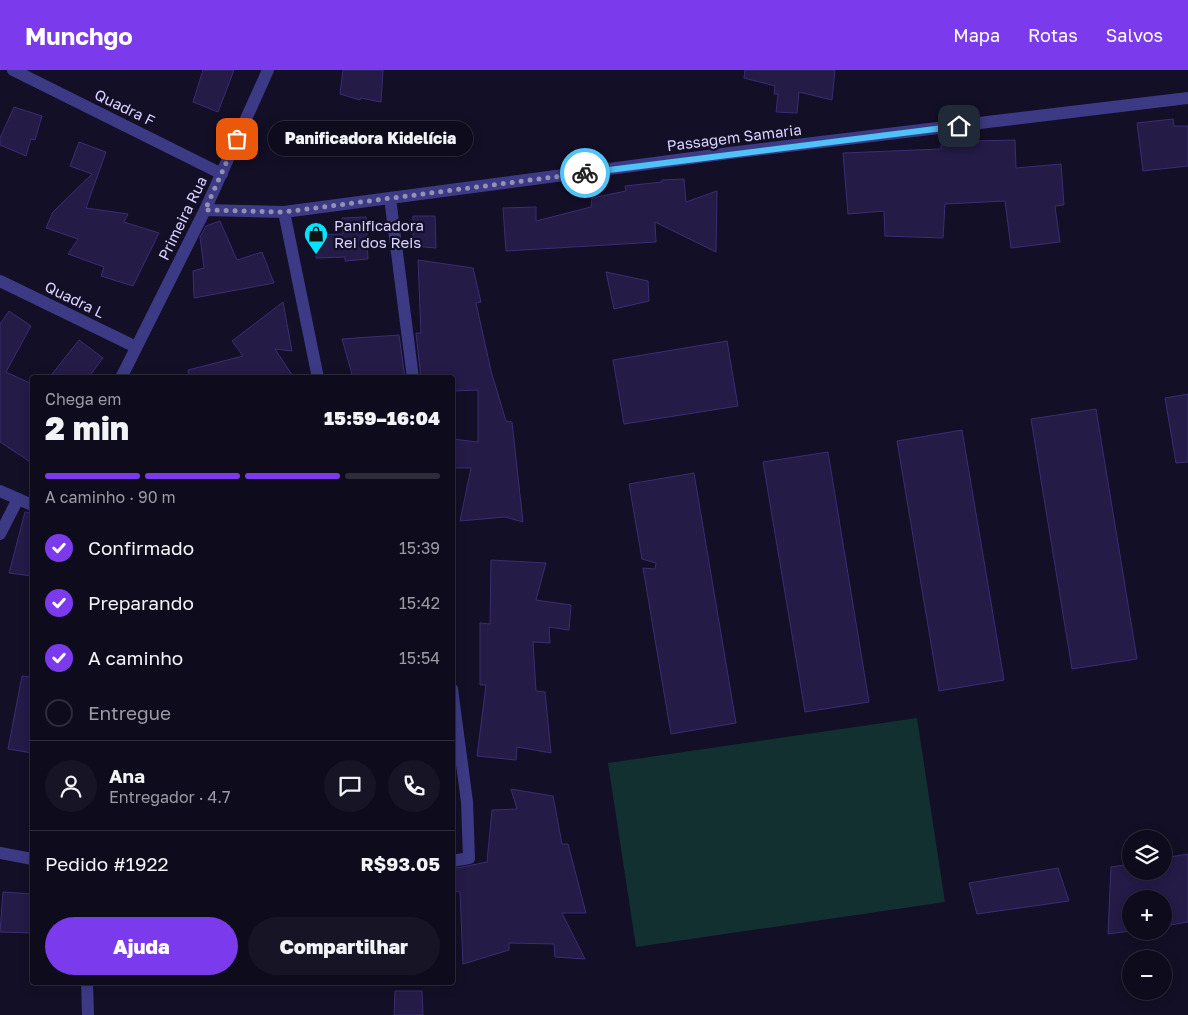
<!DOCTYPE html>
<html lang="pt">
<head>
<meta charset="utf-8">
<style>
  :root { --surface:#0e0b1c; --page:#171425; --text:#f1f3f6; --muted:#9b9ba3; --line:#2e2b3b; --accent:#7c3aed }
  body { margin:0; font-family:"Golos Text",sans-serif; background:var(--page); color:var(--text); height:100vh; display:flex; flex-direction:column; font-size:19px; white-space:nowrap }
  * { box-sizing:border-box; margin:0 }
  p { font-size:16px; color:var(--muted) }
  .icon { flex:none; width:28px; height:28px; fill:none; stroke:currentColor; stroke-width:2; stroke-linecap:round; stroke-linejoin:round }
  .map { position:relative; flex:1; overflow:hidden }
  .drawer { position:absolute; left:30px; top:305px; width:425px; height:610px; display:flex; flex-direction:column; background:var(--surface); border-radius:5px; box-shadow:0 2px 12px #0003,0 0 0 1px var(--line) }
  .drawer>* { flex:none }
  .tools { position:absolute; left:1122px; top:760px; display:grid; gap:10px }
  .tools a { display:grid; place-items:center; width:50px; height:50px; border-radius:50%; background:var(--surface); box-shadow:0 2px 12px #0003,0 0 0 1px var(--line); font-size:25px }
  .pin { position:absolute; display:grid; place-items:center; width:42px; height:42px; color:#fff; margin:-21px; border-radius:10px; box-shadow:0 2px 8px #0006 }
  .courier { position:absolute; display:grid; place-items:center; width:50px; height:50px; margin:-25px; border:4px solid #4fc3f7; border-radius:50%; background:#fff; color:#222; box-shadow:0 1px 6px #0007 }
  .bubble { position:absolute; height:35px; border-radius:18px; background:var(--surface); box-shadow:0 2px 12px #0003,0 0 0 1px var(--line); font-size:16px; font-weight:800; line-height:35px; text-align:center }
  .headline em { font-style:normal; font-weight:800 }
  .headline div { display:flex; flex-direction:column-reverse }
  .headline { display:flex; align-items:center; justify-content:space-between; height:85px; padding:0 15px }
  h1 { font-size:32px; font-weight:800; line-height:38px }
  .bar { display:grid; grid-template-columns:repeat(4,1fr); gap:8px 5px; align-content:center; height:60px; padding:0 15px }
  .bar i { height:6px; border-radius:4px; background:var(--line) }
  .bar .current { background:var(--accent) }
  .bar p { grid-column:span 4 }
  .line { display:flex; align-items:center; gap:12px; padding:0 15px; border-top:1px solid var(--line) }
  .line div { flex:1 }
  .round { display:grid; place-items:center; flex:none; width:52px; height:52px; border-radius:26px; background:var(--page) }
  ol { padding:0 15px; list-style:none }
  li { display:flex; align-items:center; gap:15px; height:55px }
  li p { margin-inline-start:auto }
  li .icon { padding:5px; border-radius:50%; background:var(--accent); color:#fff; stroke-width:4 }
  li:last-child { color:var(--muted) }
  li i { width:28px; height:28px; border:2px solid var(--line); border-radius:50% }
  .cta { display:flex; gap:10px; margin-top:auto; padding:10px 15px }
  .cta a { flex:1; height:58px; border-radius:30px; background:var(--accent); color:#fff; font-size:20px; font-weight:800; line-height:58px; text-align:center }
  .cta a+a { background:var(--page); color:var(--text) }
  header { display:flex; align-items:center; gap:30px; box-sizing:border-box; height:70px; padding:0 25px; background:var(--accent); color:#fff }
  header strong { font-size:24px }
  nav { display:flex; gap:28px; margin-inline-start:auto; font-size:18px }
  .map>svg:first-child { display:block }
  .green { fill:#12302f }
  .building { fill:#241b47; stroke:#3b2d73 }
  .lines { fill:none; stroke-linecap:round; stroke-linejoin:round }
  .street { stroke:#3d3a85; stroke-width:12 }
  .done { stroke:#948fb3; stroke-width:5; stroke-dasharray:0 9 }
  .route { stroke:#4fc3f7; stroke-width:6 }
  .labels { text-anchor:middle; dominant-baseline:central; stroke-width:4.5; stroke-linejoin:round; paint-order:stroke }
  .street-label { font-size:15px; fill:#d9d4ff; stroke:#130f26 }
  .poi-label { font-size:15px; fill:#d9d4ff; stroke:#130f26; text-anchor:start }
</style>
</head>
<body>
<header>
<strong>Munchgo</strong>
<nav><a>Mapa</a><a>Rotas</a><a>Salvos</a></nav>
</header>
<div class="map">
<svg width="1188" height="945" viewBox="0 0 1188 945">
  <rect width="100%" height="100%" fill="#130f26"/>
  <!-- green -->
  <path class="green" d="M917 648 945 832 636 877 608 693Z"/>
  <!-- building -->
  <path class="building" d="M203 0H234L218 42 193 32Z
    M343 0H383L381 32 361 28 360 30 340 24Z
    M745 0H835L832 30 799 22 797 43 776 42 778 24H774L775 16 744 8Z
    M14 37 42 46 35 70 31 69 26 86 0 75V68Z
    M1173 49 1174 56H1188V96L1143 101 1137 53Z
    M1015 70 1016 98 1061 94 1064 135 1055 136 1060 172 1011 178 1005 131 945 134 943 168 885 166 884 141 848 144 843 83 941 79V75H975L974 71Z
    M79 72 106 82 86 138 128 144 124 152 159 163 133 216 101 206 104 197 68 184 78 169 46 158 53 142 92 104 70 96Z
    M684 109 686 132 717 121 716 182 655 152 656 172 506 181 503 138 536 137V151L591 137 592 128 626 121 625 116 662 112V110Z
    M413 146H435L436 178 413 176Z
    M366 147 368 189 345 191V187L316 188 315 165 343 164 342 148Z
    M220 151 237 190 262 182 274 213 194 228 193 201 204 198 200 167 206 156Z
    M418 190 473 198 481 232 476 233 491 301 506 351 512 352 523 452 505 447 460 451 471 398H452V369L478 372V320L452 321V308H421L416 263H421Z
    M606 202 648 211 649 231 614 239Z
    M283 232 292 281 275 279 294 308H189L188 300 243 286 232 271Z
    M9 241 31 256 6 302 32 314V393L0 372V254Z
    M399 265 405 308H353L342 269Z
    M79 270 103 288 88 308H49Z
    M727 271 738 336 624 354 613 290Z
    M1188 324V392L1176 393 1165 328Z
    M1096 339 1137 589 1072 599 1031 349Z
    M962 360 1004 610 939 621 897 371Z
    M828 382 869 632 805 642 763 392Z
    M694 403 736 653 671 664 643 498 655 499 656 493 642 489 629 414Z
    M25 442 32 443V506L9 503Z
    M491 490 546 493 536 530 571 535 569 560 549 557 550 573 533 572 536 621 545 622 551 683 517 677 516 690 477 686 486 615H480V553L490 554Z
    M22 606 32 607V683L8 679Z
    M511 719 553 726 562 774H568L586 843H562L585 889 555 887 554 874 509 873V880L463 894 460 822 452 821V799L487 792 492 740 517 739Z
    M1188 784V852L1164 856V829H1131V861L1108 864 1111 797 1131 794V801H1164V788Z
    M1058 798 1069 831 977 844 969 813Z
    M3 822 32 824V863L0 862Z
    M395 921H422L423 945H394Z"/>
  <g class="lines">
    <!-- street -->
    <path class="street" d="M13 0 222 104
      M390 128 413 308
      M205 140 284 142 730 83 1188 28
      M284 142 318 308
      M0 211 136 277
      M121 308 205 140 268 0
      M0 421 32 435
      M0 464 18 429
      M452 619 467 732 469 788 452 791
      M0 783 32 789
      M87 912 88 945"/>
  </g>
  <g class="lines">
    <!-- done -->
    <path class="done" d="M237 69 205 140 284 142 585 103"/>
    <!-- route -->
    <path class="route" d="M585 103 959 56"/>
  </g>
  <!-- icons -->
  <defs>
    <g id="shop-pin" transform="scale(1.25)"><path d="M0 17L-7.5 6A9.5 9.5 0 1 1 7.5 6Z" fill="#00e5ff" stroke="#130f26"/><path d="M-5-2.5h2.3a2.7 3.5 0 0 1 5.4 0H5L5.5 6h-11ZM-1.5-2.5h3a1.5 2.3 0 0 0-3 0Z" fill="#111"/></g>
  </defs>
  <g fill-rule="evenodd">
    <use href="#shop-pin" x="316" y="164"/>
  </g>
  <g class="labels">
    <!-- street labels -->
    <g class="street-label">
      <text transform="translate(125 37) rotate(26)">Quadra F</text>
      <text transform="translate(734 67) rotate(-7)">Passagem Samaria</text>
      <text transform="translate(182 148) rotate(-64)">Primeira Rua</text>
      <text transform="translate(75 229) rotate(26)">Quadra L</text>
    </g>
    <!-- poi labels -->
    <g class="poi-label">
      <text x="334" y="155">Panificadora<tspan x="334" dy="17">Rei dos Reis</tspan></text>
    </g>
  </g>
</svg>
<div class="tools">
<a><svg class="icon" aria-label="layers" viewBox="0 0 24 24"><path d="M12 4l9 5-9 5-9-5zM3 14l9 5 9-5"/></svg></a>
<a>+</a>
<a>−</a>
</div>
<div class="pin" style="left:237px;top:69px;background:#ea580c"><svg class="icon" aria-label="bag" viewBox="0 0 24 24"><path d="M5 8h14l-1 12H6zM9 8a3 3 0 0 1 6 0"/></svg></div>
<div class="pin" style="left:959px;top:56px;background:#1f2937"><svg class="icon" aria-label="home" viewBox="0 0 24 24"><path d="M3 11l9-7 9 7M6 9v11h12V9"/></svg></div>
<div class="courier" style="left:585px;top:103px"><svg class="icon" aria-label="bike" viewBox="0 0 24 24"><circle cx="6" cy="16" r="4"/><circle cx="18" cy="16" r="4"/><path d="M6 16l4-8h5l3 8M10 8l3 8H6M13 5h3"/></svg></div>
<div class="bubble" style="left:268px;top:51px;width:205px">Panificadora Kidelícia</div>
<section class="drawer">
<div class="headline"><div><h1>2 min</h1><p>Chega em</p></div><em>15:59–16:04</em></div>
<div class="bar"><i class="current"></i><i class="current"></i><i class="current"></i><i></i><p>A caminho · 90 m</p></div>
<ol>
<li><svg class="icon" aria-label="check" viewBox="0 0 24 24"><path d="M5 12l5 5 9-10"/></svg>Confirmado<p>15:39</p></li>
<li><svg class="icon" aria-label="check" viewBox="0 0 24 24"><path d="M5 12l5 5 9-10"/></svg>Preparando<p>15:42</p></li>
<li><svg class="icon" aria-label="check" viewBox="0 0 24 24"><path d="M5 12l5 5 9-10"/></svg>A caminho<p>15:54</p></li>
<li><i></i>Entregue</li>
</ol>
<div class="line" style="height:90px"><a class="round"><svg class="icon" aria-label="person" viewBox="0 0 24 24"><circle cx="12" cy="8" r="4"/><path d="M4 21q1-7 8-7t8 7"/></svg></a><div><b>Ana</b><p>Entregador · 4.7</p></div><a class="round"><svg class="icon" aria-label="chat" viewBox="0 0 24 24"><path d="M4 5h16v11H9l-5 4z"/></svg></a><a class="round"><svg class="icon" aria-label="phone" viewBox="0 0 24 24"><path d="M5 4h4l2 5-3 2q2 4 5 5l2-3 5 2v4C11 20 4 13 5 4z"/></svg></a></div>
<div class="line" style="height:65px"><div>Pedido #1922</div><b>R$93.05</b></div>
<div class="cta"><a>Ajuda</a><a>Compartilhar</a></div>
</section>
</div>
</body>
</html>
